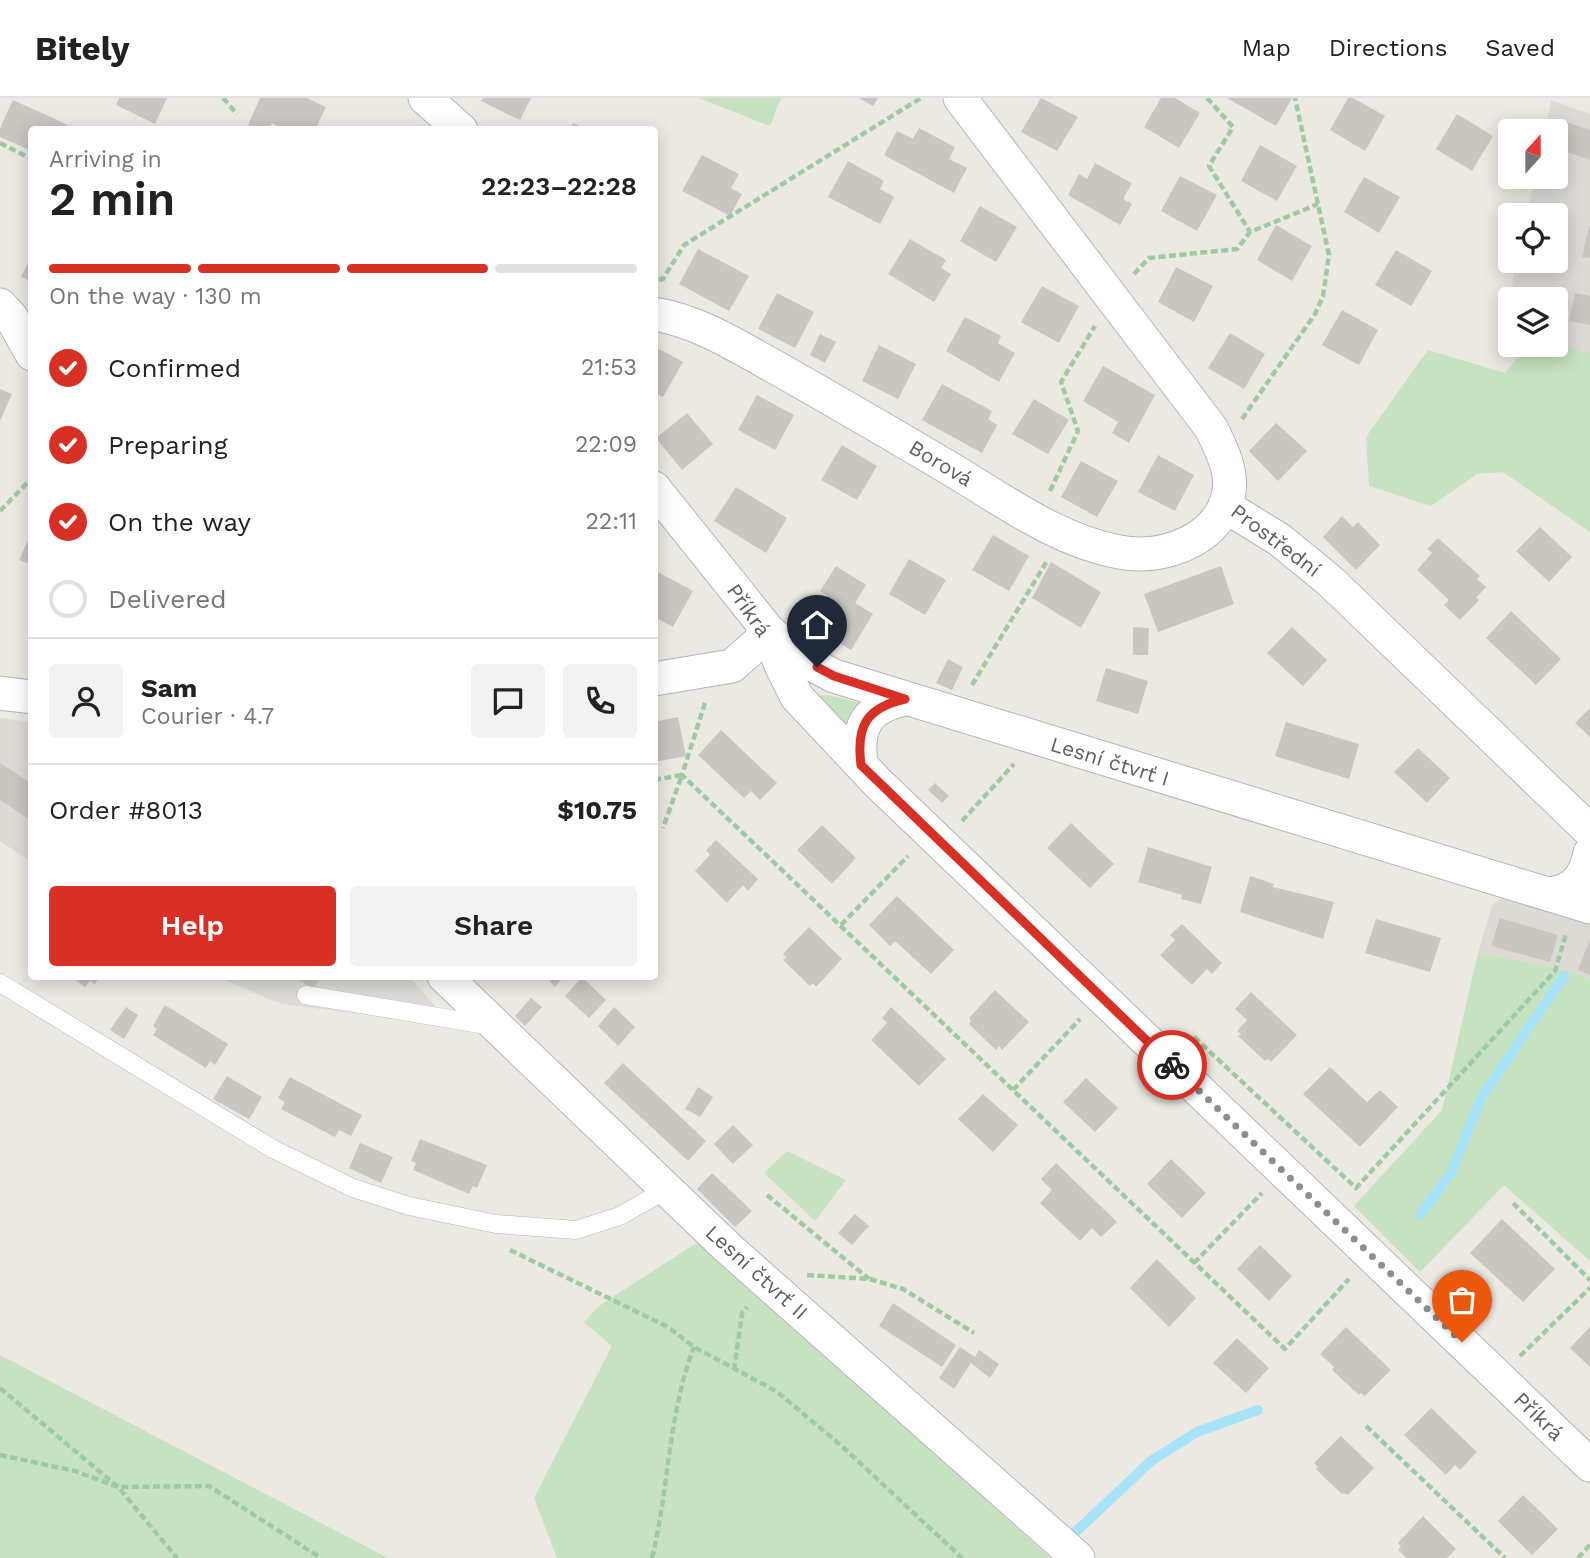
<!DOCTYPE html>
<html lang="en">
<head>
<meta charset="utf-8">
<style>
  :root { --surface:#fff; --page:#f2f2f2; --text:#222; --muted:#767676; --line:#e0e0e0; --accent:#d93025 }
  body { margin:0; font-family:"Work Sans",sans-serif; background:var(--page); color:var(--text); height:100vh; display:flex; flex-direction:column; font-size:26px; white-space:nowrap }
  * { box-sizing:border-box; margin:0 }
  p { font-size:23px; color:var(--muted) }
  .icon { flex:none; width:38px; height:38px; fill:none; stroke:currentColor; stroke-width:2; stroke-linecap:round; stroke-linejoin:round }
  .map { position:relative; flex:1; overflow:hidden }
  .sheet { position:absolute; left:28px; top:28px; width:630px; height:854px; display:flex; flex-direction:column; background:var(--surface); border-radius:7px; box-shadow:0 4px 18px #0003 }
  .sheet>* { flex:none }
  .needle { width:46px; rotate:21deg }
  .tools { position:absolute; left:1498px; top:21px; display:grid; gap:14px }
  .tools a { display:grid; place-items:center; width:70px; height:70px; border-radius:7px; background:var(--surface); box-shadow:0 4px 18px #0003; font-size:35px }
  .pin { position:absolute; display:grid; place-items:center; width:60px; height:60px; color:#fff; margin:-72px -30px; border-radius:50% 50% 50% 0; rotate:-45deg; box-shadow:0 0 7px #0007 }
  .pin .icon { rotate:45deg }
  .courier { position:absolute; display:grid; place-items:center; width:70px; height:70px; margin:-35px; border:5px solid #d93025; border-radius:50%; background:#fff; color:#222; box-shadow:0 2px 9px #0007 }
  .head em { font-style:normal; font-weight:600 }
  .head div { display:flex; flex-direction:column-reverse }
  .head { display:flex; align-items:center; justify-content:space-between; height:119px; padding:0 21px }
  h1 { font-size:46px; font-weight:600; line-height:52px }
  .bar { display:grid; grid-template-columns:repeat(4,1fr); gap:10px 7px; align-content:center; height:84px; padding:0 21px }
  .bar i { height:9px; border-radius:5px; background:var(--line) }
  .bar .active { background:var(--accent) }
  .bar p { grid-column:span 4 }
  .line { display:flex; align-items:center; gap:18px; padding:0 21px; border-top:2px solid var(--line) }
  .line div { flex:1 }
  .round { display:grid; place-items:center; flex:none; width:74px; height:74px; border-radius:7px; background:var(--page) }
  ol { padding:0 21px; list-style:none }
  li { display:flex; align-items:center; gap:21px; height:77px }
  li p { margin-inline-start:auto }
  li .icon { padding:7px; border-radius:50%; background:var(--accent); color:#fff; stroke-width:4 }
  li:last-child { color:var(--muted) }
  li i { width:38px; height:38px; border:4px solid var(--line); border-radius:50% }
  .button { display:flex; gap:14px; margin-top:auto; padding:14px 21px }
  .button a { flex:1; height:80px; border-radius:7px; background:var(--accent); color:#fff; font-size:28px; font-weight:600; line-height:80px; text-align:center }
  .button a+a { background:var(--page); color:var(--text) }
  header { display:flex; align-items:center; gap:42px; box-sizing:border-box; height:98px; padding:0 35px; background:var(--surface); border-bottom:2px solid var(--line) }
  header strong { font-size:33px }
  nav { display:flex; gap:38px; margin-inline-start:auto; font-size:24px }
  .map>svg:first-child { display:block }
  .industrial { fill:#dddad6; fill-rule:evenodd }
  .green { fill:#c6e2c0 }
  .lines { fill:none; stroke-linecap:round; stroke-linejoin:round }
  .stream { stroke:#a6e3f8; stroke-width:10 }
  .building { fill:#c9c5c0 }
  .lane-casing { stroke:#b2b5b8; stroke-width:19 }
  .street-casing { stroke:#b2b5b8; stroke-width:35 }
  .path { stroke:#9ecaa2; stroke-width:4.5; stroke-dasharray:7 3.5; stroke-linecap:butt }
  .lane { stroke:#fff; stroke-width:18 }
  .street { stroke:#fff; stroke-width:33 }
  .done { stroke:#8d8f8e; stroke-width:7; stroke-dasharray:0 12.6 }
  .route { stroke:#d93025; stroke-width:9 }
  .labels { text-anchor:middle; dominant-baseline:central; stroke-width:5; stroke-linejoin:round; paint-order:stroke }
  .street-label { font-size:21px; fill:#5a5f61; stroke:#fff }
</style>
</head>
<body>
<header>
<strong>Bitely</strong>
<nav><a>Map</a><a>Directions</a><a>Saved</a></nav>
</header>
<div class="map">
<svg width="1590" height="1460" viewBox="0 0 1590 1460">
  <rect width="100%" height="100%" fill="#ece8e2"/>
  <!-- industrial -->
  <path class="industrial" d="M1551 2 1590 16V273L1497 256 1517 163H1556V117H1527L1535 79H1556V33H1545ZM1510 201H1556V247H1510Z
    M0 620 31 624V764L0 743Z
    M1502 800 1590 827V882L1571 872 1478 855 1492 807Z
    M218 879H410L451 927 281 906Z"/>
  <!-- green -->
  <path class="green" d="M699 0H781L770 28Z
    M1528 247H1552L1590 255V434L1503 374 1477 376 1431 408 1369 388 1366 339 1428 252 1505 275Z
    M820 597H827L861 605 847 633 819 604Z
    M1478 855 1571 872 1590 882V1163L1504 1087 1420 1174 1354 1108 1442 1012Z
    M787 1053 846 1082 815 1123 764 1075Z
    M701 1142 1050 1460H557L534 1400 612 1248 584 1224 599 1208Z
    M0 1257 388 1460H0Z"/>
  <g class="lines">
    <!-- stream -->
    <path class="stream" d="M1420 1117 1451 1075 1481 1000 1564 878
      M1066 1443 1151 1363 1197 1334 1258 1312"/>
  </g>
  <!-- building -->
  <path class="building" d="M119 0H167L155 26 116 7Z
    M260 0H307L326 9 315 32H285L272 25 269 32H258L248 27Z
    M483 0H531L520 22 481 3Z
    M859 0H878L873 8Z
    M1041 0 1078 19 1057 53 1021 34Z
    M1161 0H1175L1200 15 1179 50 1144 29Z
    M1227 0H1292L1276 28Z
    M1348 0H1353L1385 18 1365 53 1330 32Z
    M13 2 53 20 78 32H32V53L0 39V30Z
    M1457 16 1493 38 1472 73 1436 51Z
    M1558 21 1590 32V62L1556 50 1554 33Z
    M573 25 588 32H571Z
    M919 30 955 49 949 61 967 70 954 95 884 57 897 33 913 41Z
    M1260 47 1297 68 1277 103 1241 83Z
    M702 57 739 76 731 90 742 96 730 118 682 93Z
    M848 63 884 83 880 91 894 99 880 126 828 99Z
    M1095 65 1132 85 1123 101 1132 106 1120 127 1068 97 1079 76 1087 81Z
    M1180 78 1217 97 1197 133 1161 113Z
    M1364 79 1400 99 1379 135 1344 114Z
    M980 108 1017 129 996 164 960 143Z
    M1276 127 1312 148 1292 183 1257 162Z
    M1589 128H1590V160L1582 159Z
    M910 141 946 162 941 170 951 176 934 204 888 176Z
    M698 151 749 178 729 213 679 186Z
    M1396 152 1432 173 1411 208 1375 187Z
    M32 157V184L21 179Z
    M1176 169 1213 188 1194 224 1158 204Z
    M1042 188 1079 208 1059 245 1021 224Z
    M777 195 814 214 795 250 758 231Z
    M1575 195 1590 198V227L1569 223Z
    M1342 212 1378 232 1359 267 1322 247Z
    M965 219 1001 238 998 245 1015 255 999 284 946 253Z
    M1230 235 1265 256 1244 291 1208 270Z
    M820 236 836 244 825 265 810 257Z
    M879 247 916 266 898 301 862 283Z
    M654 248 683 264 663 299 654 295Z
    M1103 268 1155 297 1129 345 1112 335 1118 324 1083 303Z
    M942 286 992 313 988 321 997 327 982 355 922 322Z
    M0 291 12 296 0 323Z
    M757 297 794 317 775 352 738 332Z
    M1034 301 1069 322 1048 356 1012 336Z
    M687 315 713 346 682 372 656 340Z
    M1276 325 1307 353 1278 383 1249 353Z
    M842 347 877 368 857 402 821 382Z
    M1158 357 1194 377 1175 413 1138 394Z
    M1081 363 1118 383 1097 419 1061 399Z
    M736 389 787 420 766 455 714 423Z
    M1342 418 1353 429 1358 424 1380 447 1356 472 1323 439Z
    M1540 429 1572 459 1549 484 1516 453Z
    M32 433V467L19 462Z
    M993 437 1029 458 1009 493 972 472Z
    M1438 440 1480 478 1477 481 1486 489 1476 500 1479 502 1460 522 1444 507 1449 502 1417 472 1432 455 1427 451Z
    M909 461 946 482 925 517 889 496Z
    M1051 464 1101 494 1081 530 1032 500Z
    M836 468 866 487 855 505 873 516 851 552 809 527 811 524 804 520 816 502 823 506 828 498 820 493Z
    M1221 468 1234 506 1158 534 1144 496Z
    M656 473 693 493 673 529 654 519Z
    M1511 513 1561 561 1536 587 1486 540Z
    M1133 529 1149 530 1148 557H1133Z
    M1292 529 1327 562 1303 588 1267 555Z
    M948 561 963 569 952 592 936 585Z
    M1106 570 1148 583 1138 616 1096 603Z
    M1590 610V639L1575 625Z
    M678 619 686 658 655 664 654 624Z
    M1286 624 1359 646 1349 681 1275 658Z
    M721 632 777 685 760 702 751 693 744 700 698 657Z
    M1418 650 1450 680 1427 705 1394 674Z
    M0 665 32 686V723L0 702Z
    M935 685 949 698 942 705 928 692Z
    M1071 725 1114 766 1090 790 1047 750Z
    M822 727 856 760 832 786 797 752Z
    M716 742 758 781 748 793 743 787 727 805 695 773 710 757 706 752Z
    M1148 749 1212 769 1201 806 1181 801 1182 797 1138 784Z
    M1250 778 1274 786 1273 789 1334 804 1323 841 1240 814Z
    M897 798 954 852 931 876 895 843 890 848 869 827Z
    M1500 820 1558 837 1550 864 1491 848Z
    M1376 821 1441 840 1430 874 1365 855Z
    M1182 826 1222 865 1212 876 1207 871 1192 887 1160 857 1175 842 1170 837Z
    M809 829 842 861 816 889 813 885 810 888 783 862 786 859 783 856Z
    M1590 841V877L1578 872Z
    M70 878H100L95 886 90 883 85 889Z
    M291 878H320L314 891Z
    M545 878H564L555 889Z
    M582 879 606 902 589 920 565 898Z
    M995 892 1029 924 1002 952 999 948 996 952 969 926 971 923 969 920Z
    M1251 894 1297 937 1271 964 1268 961 1265 963 1238 938 1241 936 1237 933 1247 922 1235 911Z
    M531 900 542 909 525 928 515 918Z
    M165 907 228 946 215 967 210 963 206 970 153 937 157 931 153 928Z
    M126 909 138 917 124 941 110 932Z
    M614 909 635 929 618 948 598 928Z
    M891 909 946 961 919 988 871 942 887 925 882 920Z
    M623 965 706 1043 688 1063 604 985Z
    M1330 969 1367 1004 1380 992 1398 1009 1360 1049 1303 996Z
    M227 978 262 999 249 1021 213 1001Z
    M290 979 362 1017 351 1038 339 1032 335 1039 281 1011 285 1004 278 1000Z
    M1086 980 1118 1010 1095 1034 1063 1004Z
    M698 989 713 999 700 1019 685 1011Z
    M983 996 1018 1027 993 1054 958 1021Z
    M733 1027 753 1047 733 1066 714 1046Z
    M420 1041 487 1067 477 1090 473 1088 469 1096 413 1072 416 1065 411 1063Z
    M360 1045 393 1059 381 1085 349 1070Z
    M1171 1061 1206 1095 1182 1120 1147 1086Z
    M1056 1065 1117 1124 1101 1139 1092 1130 1080 1143 1040 1105 1052 1092 1041 1081Z
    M712 1075 752 1113 735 1129 697 1091Z
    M855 1116 869 1128 852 1147 838 1135Z
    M1502 1121 1555 1171 1523 1204 1470 1155Z
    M1260 1147 1292 1178 1269 1203 1237 1171Z
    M1157 1161 1196 1200 1169 1229 1130 1190Z
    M893 1205 956 1247 942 1269 879 1228Z
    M1346 1229 1391 1272 1365 1298 1361 1295 1359 1297 1332 1272 1334 1269 1320 1256Z
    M1590 1229V1269L1570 1250Z
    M1237 1240 1269 1270 1246 1295 1213 1265Z
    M960 1249 975 1259 979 1252 999 1266 990 1280 971 1265 954 1291 939 1280Z
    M1431 1310 1477 1354 1460 1372 1455 1367 1446 1377 1404 1337Z
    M1341 1338 1374 1370 1348 1397 1344 1395 1342 1396 1328 1383 1316 1371 1318 1369 1314 1365Z
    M1523 1397 1558 1431 1532 1457 1498 1423Z
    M1423 1418 1456 1451 1447 1460H1407L1398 1452 1401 1449 1398 1445Z"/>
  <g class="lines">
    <!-- lane casing -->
    <g class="lane-casing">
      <path id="lane" d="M0 885 273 1051 353 1090 409 1108 496 1126 576 1132 620 1118 667 1091
        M306 897 492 928"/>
    </g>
    <!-- street casing -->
    <g class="street-casing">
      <path id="street" d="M425 0 461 32
        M0 207 11 219 32 256
        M654 216C698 223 737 248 775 269 833 302 892 336 949 370 1003 402 1056 442 1119 454 1154 461 1198 449 1219 419 1240 388 1226 360 1211 330L960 0
        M654 390 767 531 781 567 797 599 877 684 1590 1367
        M1225 408 1280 442 1330 483 1590 733
        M770 534 800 560 834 578 1590 809
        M654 581 732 568 758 545 767 531
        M0 595 32 599
        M861 667C856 628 866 610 905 601
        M1548 796C1574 794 1585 779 1590 755
        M444 878 728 1150 1078 1460"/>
    </g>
    <!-- path -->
    <path class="path" d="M223 0 237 16
      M1207 0 1233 29 1209 68 1250 134
      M0 45 32 61
      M1134 176 1149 160 1237 151 1250 134 1318 106
      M659 182 663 181 684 147 921 0
      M1242 321 1315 216 1323 198 1329 157 1295 0
      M1050 393 1078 333 1061 284 1095 228
      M0 413 32 380
      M972 587 1047 463
      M705 605 682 677 1285 1251 1349 1181
      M654 682 682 677 663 730
      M962 723 1014 666
      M841 827 908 758
      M1194 939 1356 1090 1555 873 1566 836
      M1013 992 1080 921
      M767 1097 869 1181
      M1513 1105 1590 1182
      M510 1152 668 1229 694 1249 776 1293 844 1350 962 1460
      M1194 1165 1262 1095
      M807 1177 870 1181 903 1191 974 1235
      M1520 1258 1590 1190
      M734 1272 742 1215 747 1209
      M0 1290 118 1389 177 1460
      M1366 1328 1505 1460
      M0 1357 75 1373 118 1389 209 1388 321 1460
      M652 1460C669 1391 668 1316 694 1249
      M1578 1460 1590 1447"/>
    <!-- lane -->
    <use href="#lane" class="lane"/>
    <!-- street -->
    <use href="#street" class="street"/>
  </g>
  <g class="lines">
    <!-- done -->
    <path class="done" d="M1172 967 1462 1244"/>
    <!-- route -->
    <path class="route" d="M817 569 834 578 905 601C866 610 856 628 861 667L1172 967"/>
  </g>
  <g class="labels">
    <!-- street labels -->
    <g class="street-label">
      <text transform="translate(941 365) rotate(31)">Borová</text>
      <text transform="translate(1276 442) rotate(37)">Prostřední</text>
      <text transform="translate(749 512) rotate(55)">Příkrá</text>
      <text transform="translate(1110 663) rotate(17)">Lesní čtvrť I</text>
      <text transform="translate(757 1174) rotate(42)">Lesní čtvrť II</text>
      <text transform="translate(1539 1318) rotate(44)">Příkrá</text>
    </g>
  </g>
</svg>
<div class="tools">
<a><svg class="needle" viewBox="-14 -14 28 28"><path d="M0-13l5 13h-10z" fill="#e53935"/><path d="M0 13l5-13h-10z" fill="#767676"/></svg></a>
<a><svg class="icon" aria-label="locate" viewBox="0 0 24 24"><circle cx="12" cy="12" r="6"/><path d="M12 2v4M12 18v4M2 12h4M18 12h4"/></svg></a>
<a><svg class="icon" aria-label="layers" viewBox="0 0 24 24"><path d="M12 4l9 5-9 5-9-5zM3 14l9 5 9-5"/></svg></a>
</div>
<div class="pin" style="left:1462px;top:1244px;background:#ea580c"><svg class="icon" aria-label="bag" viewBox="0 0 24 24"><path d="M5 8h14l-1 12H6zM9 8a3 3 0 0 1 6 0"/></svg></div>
<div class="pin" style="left:817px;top:569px;background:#1f2937"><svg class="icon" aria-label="home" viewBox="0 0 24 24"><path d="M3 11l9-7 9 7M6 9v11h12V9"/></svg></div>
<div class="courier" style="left:1172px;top:967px"><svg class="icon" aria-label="bike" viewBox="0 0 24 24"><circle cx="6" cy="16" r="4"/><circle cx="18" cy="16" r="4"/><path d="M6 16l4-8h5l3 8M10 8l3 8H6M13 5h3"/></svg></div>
<section class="sheet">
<div class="head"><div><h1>2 min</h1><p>Arriving in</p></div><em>22:23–22:28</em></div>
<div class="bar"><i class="active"></i><i class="active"></i><i class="active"></i><i></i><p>On the way · 130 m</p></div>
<ol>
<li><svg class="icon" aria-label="check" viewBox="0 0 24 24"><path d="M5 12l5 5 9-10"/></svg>Confirmed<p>21:53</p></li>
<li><svg class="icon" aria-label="check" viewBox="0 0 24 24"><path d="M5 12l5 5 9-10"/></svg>Preparing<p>22:09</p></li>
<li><svg class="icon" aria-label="check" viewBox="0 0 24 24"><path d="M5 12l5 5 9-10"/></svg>On the way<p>22:11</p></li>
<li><i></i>Delivered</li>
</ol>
<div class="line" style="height:126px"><a class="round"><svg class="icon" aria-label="person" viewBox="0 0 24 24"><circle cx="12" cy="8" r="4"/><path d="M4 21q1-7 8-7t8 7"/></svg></a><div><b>Sam</b><p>Courier · 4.7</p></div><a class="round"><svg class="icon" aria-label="chat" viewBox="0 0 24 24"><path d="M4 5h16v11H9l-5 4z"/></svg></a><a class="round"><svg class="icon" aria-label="phone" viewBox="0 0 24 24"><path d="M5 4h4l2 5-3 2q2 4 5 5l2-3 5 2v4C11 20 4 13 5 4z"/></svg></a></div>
<div class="line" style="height:91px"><div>Order #8013</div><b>$10.75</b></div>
<div class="button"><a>Help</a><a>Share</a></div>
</section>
</div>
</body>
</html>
